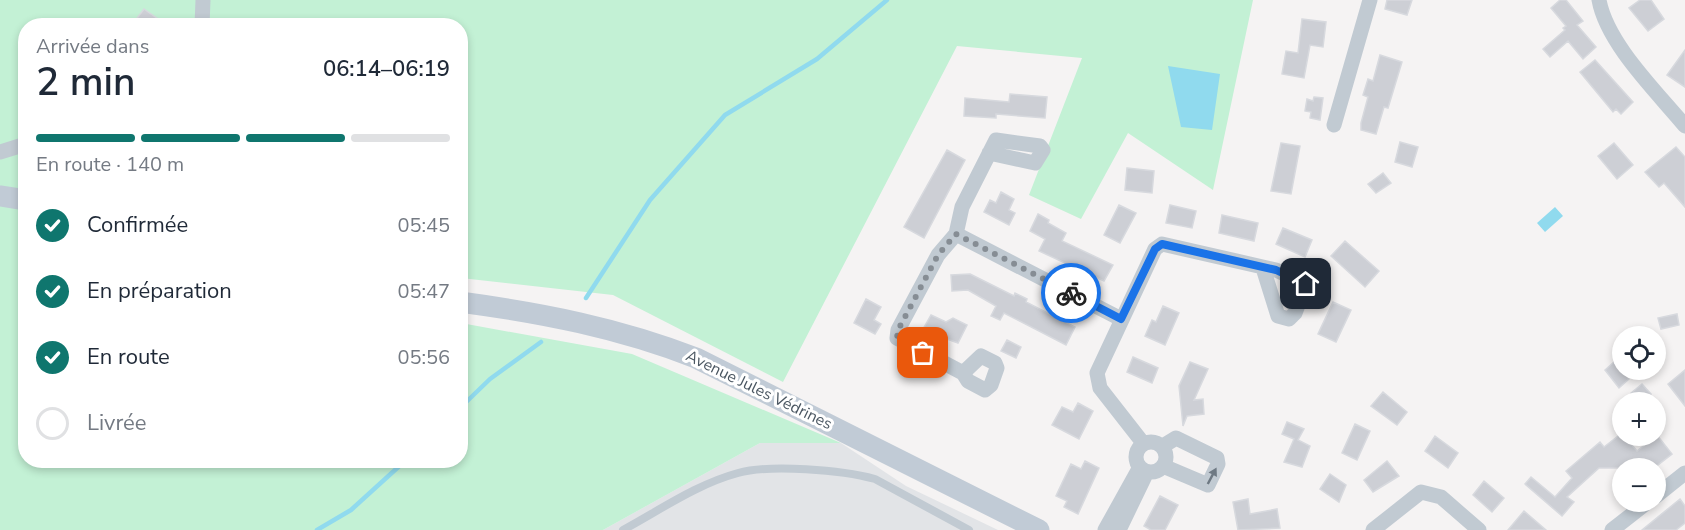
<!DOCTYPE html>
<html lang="fr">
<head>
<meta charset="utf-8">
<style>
  :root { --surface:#fff; --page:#f2f2f3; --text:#1f2937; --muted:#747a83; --line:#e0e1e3; --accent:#0f766e }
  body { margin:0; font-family:"Nunito Sans",sans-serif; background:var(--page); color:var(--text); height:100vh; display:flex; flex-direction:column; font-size:22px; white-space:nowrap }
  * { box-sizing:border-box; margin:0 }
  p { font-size:20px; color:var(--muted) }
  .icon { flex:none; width:33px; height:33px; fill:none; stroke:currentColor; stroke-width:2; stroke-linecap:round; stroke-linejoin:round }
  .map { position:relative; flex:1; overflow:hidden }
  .side { position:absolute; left:18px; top:18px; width:450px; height:450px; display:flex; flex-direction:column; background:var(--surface); border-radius:24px; box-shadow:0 3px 9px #0003 }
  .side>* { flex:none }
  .controls { position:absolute; left:1612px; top:326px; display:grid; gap:12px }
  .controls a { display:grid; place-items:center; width:54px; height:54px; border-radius:50%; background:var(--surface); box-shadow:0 3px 9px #0003; font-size:30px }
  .pin { position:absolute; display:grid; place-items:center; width:51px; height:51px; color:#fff; margin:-26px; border-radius:12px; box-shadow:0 3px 9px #0006 }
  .courier { position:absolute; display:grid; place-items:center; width:60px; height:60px; margin:-30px; border:4px solid #1a73e8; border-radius:50%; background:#fff; color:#222; box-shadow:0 2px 8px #0007 }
  .summary em { font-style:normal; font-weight:600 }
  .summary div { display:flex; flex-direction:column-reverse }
  .summary { display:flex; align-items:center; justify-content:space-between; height:102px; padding:0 18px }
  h1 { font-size:39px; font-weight:600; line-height:45px }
  .bar { display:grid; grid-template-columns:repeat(4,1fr); gap:9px 6px; align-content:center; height:72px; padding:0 18px }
  .bar i { height:8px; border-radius:4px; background:var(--line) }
  .bar .selected { background:var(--accent) }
  .bar p { grid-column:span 4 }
  ol { padding:0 18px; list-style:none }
  li { display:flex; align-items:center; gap:18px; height:66px }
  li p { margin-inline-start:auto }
  li .icon { padding:6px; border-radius:50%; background:var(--accent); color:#fff; stroke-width:4 }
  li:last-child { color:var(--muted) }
  li i { width:33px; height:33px; border:3px solid var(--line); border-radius:50% }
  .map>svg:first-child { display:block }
  .airport { fill:#e2e4e7 }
  .green { fill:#c3f1d5 }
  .water { fill:#90daee }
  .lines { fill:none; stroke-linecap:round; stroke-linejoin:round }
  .stream { stroke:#90daee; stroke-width:4.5 }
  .building { fill:#cdcfd5; stroke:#d7d9de; stroke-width:1.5 }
  .lane { stroke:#c1cad2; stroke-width:8 }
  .street { stroke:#c1cad2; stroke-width:15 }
  .secondary { stroke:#c1cbd6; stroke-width:21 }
  .oneway { fill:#6e7983 }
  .done { stroke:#868d94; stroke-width:6; stroke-dasharray:0 10.8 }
  .route { stroke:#1a73e8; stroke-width:8 }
  .labels { text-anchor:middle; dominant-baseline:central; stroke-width:6; stroke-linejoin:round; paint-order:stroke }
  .street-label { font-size:16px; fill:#4a5661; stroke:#fff }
</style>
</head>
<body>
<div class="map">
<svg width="1685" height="530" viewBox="0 0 1685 530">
  <rect width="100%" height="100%" fill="#f5f3f3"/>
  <!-- airport -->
  <path class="airport" d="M760 443H841L906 486 998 530H603Z"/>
  <!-- green -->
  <path class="green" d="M0 0H1253L1213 190 1128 133 1081 219 1029 195 1082 58 957 46 783 382 613 295 461 278 460 26H26V460H460L461 323 632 354 841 443H760L603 530H0Z"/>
  <!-- water -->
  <path class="water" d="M1168 66 1220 74 1212 130 1181 127Z
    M1555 207 1563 216 1545 232 1537 223Z"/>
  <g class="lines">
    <!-- stream -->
    <path class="stream" d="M586 298 650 200 725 115 817 59 887 0
      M460 408 490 379 541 342
      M317 530 351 510 406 460"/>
  </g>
  <!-- building -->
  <path class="building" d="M1387 0H1412L1407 15 1385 9Z
    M1560 0H1566L1583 21 1577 25 1596 47 1583 59 1568 41 1550 57 1543 49 1565 30 1563 28 1566 26 1551 8Z
    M1640 0H1651L1664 19 1648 31 1629 8Z
    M144 9 158 19 153 26H131Z
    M1302 19 1326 22 1323 47 1310 45 1304 78 1282 74 1286 51 1298 53Z
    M1685 50V87L1667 75Z
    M1380 55 1402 62 1388 108 1384 107 1376 134 1361 130V123L1368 97 1363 95 1368 79 1373 81Z
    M1595 60 1633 102 1621 114 1616 109 1613 112 1580 72Z
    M1010 94 1047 97 1045 118 996 114V118L964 116 965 98 1009 102Z
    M1314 97 1323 98 1320 120 1310 118 1311 112 1305 111 1307 99 1313 101Z
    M1400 142 1418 147 1412 167 1395 162Z
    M1281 143 1300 146 1291 194 1271 191Z
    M1614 143 1633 165 1617 179 1598 156Z
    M1676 147 1685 157V207L1664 183 1659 187 1645 172Z
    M947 150 965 160 924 238 904 227Z
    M1127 168 1154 171 1152 193 1125 190Z
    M1383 173 1391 183 1376 193 1368 184Z
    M1001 192 1014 199 1009 210 1015 213 1009 225 984 212 990 200 996 203Z
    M1119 205 1136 213 1120 243 1104 235Z
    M1170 205 1196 211 1192 228 1166 223Z
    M1038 214 1049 220 1048 223 1066 233 1062 241 1113 265 1104 281 1039 251 1045 239 1030 231Z
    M1222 215 1258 223 1254 241 1219 233Z
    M1283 228 1312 240 1305 257 1276 244Z
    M1345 241 1379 271 1365 287 1331 256Z
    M970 274 1014 296 1015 293 1027 299 1026 302 1075 327 1066 345 1004 313 1000 320 991 316 996 306 968 290 952 291 951 275Z
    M866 299 881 307 874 320 881 324 875 334 854 323Z
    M1333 302 1351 310 1336 342 1318 334Z
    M1163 306 1179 313 1165 345 1145 336 1152 320 1156 322Z
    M1677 314 1679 325 1661 329 1658 318Z
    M931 315 946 322 953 318 967 325 958 343 939 336 937 339 922 331Z
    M1007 340 1021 347 1016 358 1001 351Z
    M1133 357 1158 368 1152 383 1127 372Z
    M1615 361 1629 379 1619 388 1605 370Z
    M1190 362 1208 369 1194 400 1203 399 1204 414 1187 416 1183 426 1179 386Z
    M1685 370V406L1668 384Z
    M1642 384 1651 394 1647 396 1652 402H1638L1631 393Z
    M1383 392 1407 412 1397 425 1371 406Z
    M1078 403 1093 411 1079 439 1052 425 1062 407 1073 412Z
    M1287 422 1304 429 1298 440 1310 446 1302 467 1284 462 1294 439 1282 434Z
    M1355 424 1370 431 1357 460 1342 453Z
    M1622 433 1637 451 1657 435 1672 454 1654 468H1599L1567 497 1574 502 1562 516 1525 484 1531 477 1555 497 1572 478 1566 471 1600 442 1604 447Z
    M1435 436 1458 453 1448 468 1425 451Z
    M1085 461 1099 468 1078 514 1064 507 1067 501 1056 496 1071 464 1081 469Z
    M1387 461 1399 476 1373 492 1364 480Z
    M1330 474 1346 485 1339 502 1320 489Z
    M1484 481 1504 498 1492 512 1473 495Z
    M1160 496 1178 505 1165 530H1151L1144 526Z
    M1248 499 1250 514 1277 509 1280 528 1238 530 1233 502Z
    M1680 499 1685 506V523L1676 530H1642Z
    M1524 511 1546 530H1508Z"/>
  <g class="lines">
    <!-- lane -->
    <path class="lane" d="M623 530C660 510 697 484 738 473 770 464 842 470 875 479L969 530"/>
    <!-- street -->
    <path class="street" d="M1599 0C1607 44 1657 92 1685 126
      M202 26 203 0
      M1334 125 1370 0
      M0 152 26 144
      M956 234 962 207 996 140 1040 146 1043 150 1035 163 989 153
      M963 373 981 356 995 363 997 368 991 385 985 390 968 381 963 373 897 338 898 330 938 255 956 234 1121 319
      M1136 457a15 15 0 1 1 30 0a15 15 0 1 1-30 0Z
      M1143 443 1100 388 1097 373 1155 249 1162 244 1276 270 1306 284 1295 313 1289 319 1278 316 1263 268
      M1163 446 1176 438 1217 458 1218 464 1208 485 1163 466
      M1656 496 1685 473
      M1105 530 1140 467
      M1119 530 1147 472
      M1373 530 1421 492 1441 497 1479 530
      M1612 530 1649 501"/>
    <!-- secondary -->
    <path class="secondary" d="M0 196 26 200
      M460 302C542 313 619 328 696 358L1039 530"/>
  </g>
  <!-- one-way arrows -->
  <defs><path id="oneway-solid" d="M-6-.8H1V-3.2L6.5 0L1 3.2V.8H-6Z" transform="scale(1.5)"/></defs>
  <use class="oneway" href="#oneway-solid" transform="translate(1212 476) rotate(-62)"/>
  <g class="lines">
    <!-- done -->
    <path class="done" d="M923 353 897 338 898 330 938 255 956 234 1071 293"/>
    <!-- route -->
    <path class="route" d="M1071 293 1121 319 1155 249 1162 244 1276 270 1306 284"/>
  </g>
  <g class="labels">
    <!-- street labels -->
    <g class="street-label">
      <text transform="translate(759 390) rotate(26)">Avenue Jules Védrines</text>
    </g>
  </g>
</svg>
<div class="controls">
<a><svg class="icon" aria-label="locate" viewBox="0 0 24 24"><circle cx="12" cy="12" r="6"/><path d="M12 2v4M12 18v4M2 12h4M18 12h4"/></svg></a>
<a>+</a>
<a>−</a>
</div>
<div class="pin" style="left:923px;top:353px;background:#ea580c"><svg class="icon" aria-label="bag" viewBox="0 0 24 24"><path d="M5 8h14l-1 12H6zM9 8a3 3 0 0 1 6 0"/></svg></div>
<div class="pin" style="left:1306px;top:284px;background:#1f2937"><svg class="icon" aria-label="home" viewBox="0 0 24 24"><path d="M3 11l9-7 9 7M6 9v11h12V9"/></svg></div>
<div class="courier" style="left:1071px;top:293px"><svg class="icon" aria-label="bike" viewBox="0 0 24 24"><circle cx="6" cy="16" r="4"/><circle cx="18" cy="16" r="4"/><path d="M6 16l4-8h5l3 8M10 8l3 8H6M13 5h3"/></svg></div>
<section class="side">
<div class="summary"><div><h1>2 min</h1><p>Arrivée dans</p></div><em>06:14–06:19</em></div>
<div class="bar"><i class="selected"></i><i class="selected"></i><i class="selected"></i><i></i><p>En route · 140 m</p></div>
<ol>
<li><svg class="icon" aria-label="check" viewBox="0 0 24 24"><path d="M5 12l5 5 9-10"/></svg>Confirmée<p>05:45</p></li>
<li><svg class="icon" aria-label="check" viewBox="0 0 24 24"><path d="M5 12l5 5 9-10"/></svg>En préparation<p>05:47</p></li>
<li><svg class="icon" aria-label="check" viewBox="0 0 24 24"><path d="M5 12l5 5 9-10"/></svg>En route<p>05:56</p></li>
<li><i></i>Livrée</li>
</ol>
</section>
</div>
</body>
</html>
